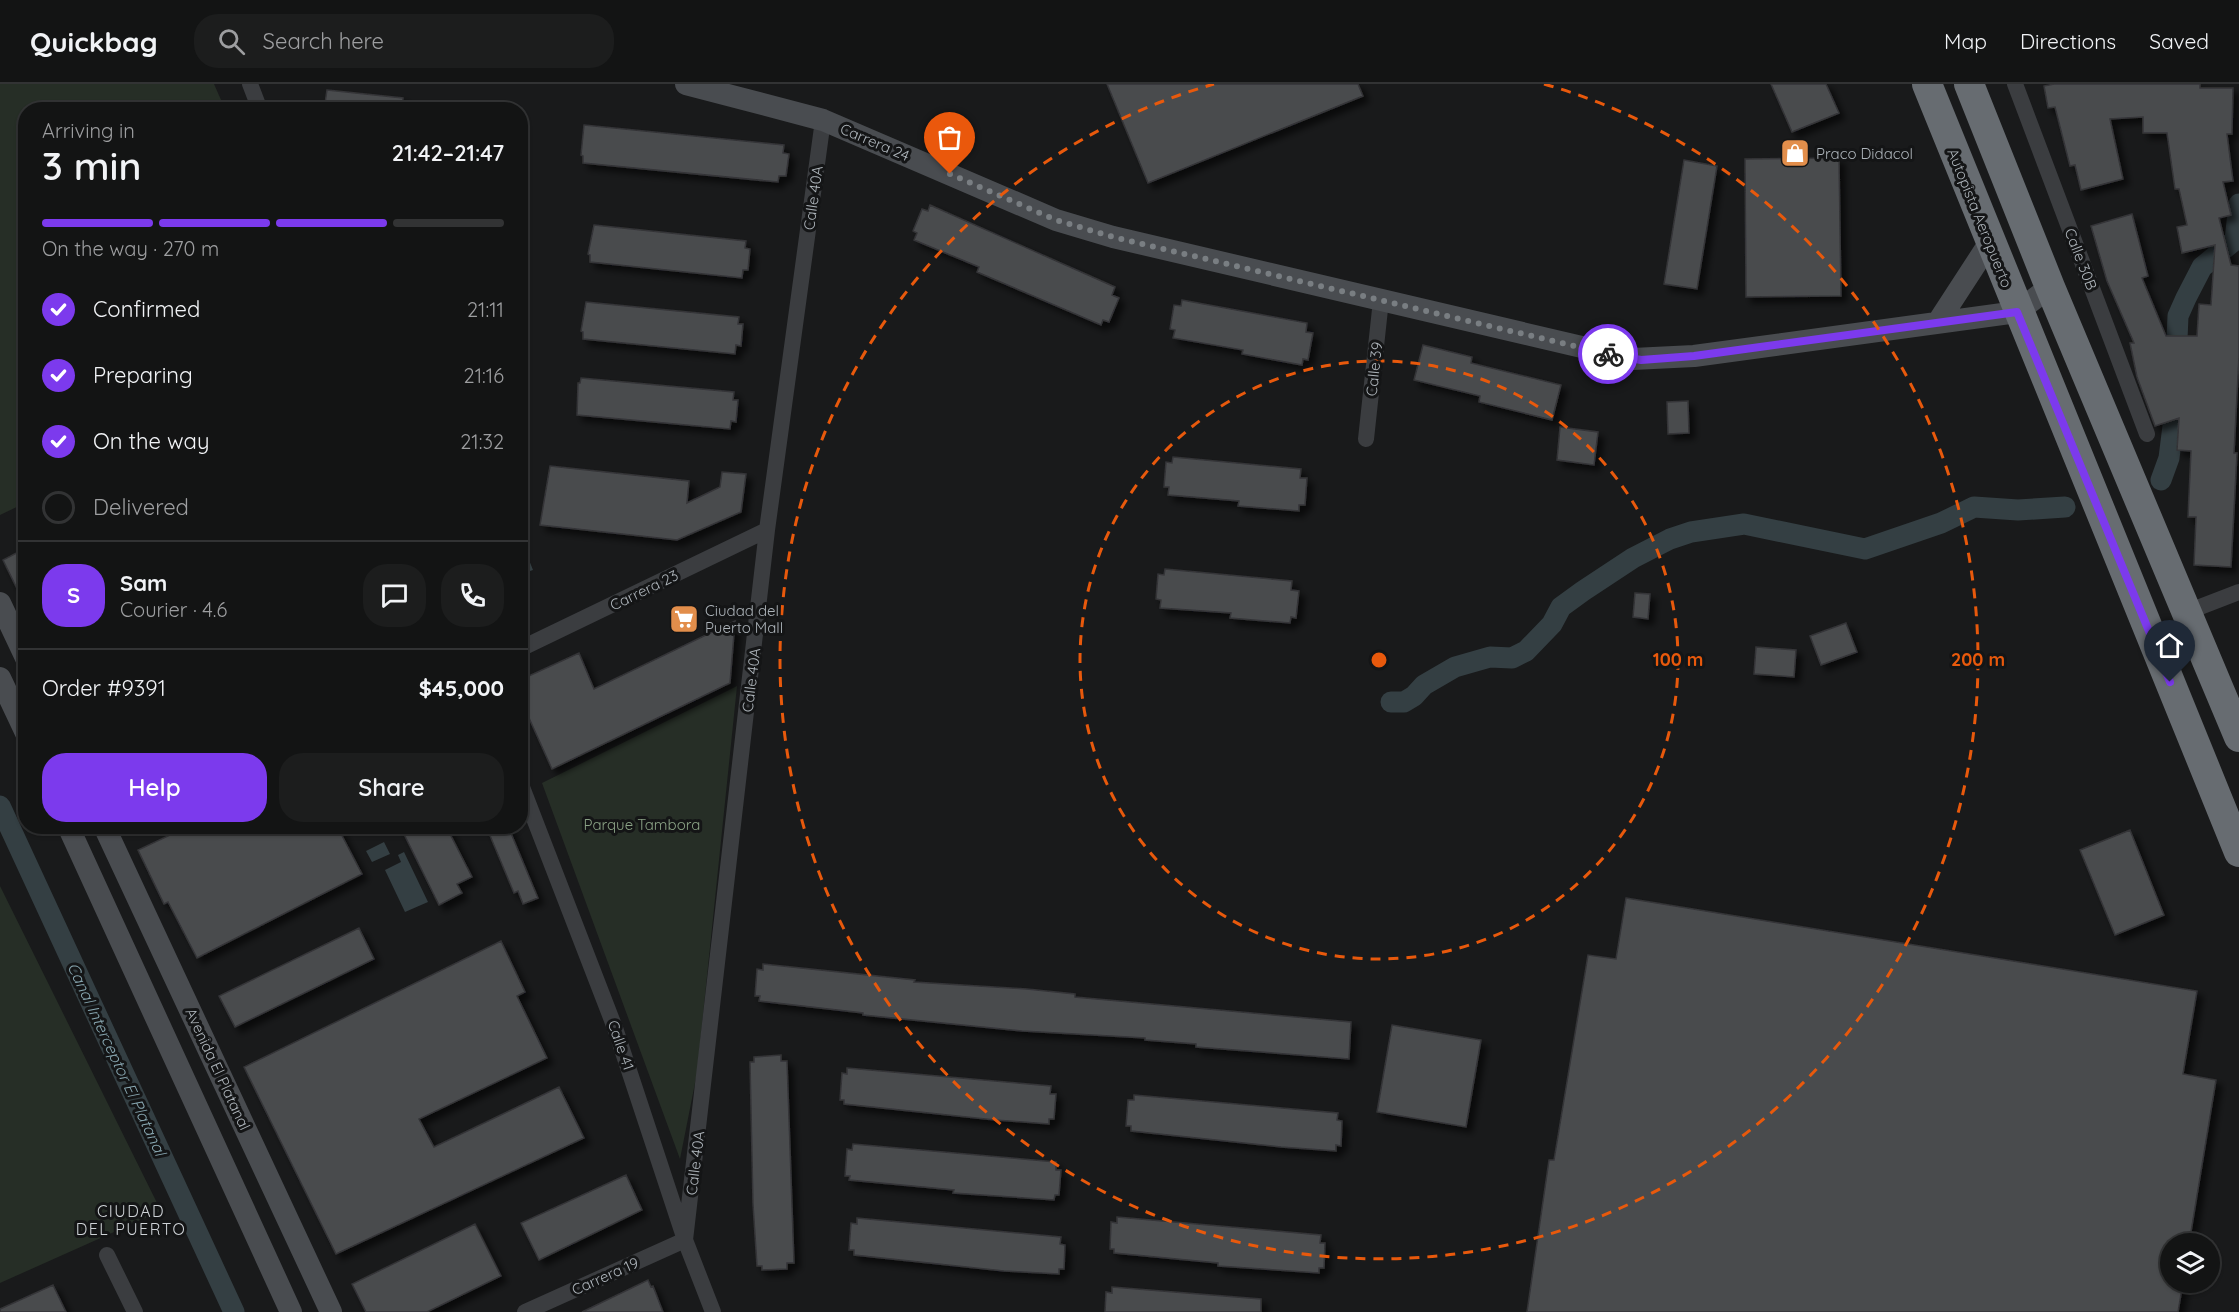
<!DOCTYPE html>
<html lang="en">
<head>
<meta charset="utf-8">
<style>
  :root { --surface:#131414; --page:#1c1d1d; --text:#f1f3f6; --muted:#9d9ea0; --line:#323334; --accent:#7c3aed }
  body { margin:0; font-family:Quicksand,sans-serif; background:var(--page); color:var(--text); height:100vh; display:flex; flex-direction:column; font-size:22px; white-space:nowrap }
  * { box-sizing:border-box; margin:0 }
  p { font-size:20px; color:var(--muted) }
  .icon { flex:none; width:33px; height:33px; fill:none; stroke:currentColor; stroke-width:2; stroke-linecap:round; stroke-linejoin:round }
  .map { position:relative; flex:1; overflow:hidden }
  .side { position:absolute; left:18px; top:18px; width:510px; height:732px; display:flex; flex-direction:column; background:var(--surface); border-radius:24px; box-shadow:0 2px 4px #0004,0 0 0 2px var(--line) }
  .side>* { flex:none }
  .buttons { position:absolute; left:2160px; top:1149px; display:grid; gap:12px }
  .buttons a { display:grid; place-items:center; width:60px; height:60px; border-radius:50%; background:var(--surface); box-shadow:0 2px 4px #0004,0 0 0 2px var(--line); font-size:30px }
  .pin { position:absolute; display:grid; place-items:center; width:51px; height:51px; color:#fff; margin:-62px -26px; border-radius:50% 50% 50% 0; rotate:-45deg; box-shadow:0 0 6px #0007 }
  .pin .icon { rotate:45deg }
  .courier { position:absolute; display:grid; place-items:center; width:60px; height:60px; margin:-30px; border:4px solid #7c3aed; border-radius:50%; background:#fff; color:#222; box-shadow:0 2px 8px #0007 }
  .summary em { font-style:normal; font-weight:600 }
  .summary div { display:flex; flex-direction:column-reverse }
  .summary { display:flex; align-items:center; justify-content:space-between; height:102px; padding:0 24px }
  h1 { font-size:39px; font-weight:600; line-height:45px }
  .bar { display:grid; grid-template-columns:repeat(4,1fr); gap:9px 6px; align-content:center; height:72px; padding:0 24px }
  .bar i { height:8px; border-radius:4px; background:var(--line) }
  .bar .current { background:var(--accent) }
  .bar p { grid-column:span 4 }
  .line { display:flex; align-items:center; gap:15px; padding:0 24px; border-top:2px solid var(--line) }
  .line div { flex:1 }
  .round { display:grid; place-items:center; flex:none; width:63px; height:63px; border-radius:24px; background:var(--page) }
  ol { padding:0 24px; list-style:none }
  li { display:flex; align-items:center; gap:18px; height:66px }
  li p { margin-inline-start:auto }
  li .icon { padding:6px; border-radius:50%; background:var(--accent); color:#fff; stroke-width:4 }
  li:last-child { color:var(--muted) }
  li i { width:33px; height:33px; border:3px solid var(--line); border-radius:50% }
  .action { display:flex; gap:12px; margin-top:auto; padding:12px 24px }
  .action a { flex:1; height:69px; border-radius:24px; background:var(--accent); color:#fff; font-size:24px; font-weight:600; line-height:69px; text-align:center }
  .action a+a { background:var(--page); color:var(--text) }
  header { display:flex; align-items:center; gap:36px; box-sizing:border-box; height:84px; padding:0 30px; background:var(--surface); border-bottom:2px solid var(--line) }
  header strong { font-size:28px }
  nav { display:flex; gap:33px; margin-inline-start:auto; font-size:21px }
  .search { width:420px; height:54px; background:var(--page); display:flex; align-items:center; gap:15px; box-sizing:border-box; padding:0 21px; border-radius:24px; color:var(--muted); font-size:22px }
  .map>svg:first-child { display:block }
  .green { fill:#262e26 }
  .water { fill:#343f43 }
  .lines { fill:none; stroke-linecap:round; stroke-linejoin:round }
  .canal { stroke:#343f43; stroke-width:21 }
  .building { fill:#494b4e; stroke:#343437; stroke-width:1.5; filter:url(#shadow) }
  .street { stroke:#3b3d40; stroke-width:16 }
  .secondary { stroke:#494c50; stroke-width:22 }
  .highway { stroke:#676c71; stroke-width:30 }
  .done { stroke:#797e82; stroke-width:6; stroke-dasharray:0 10.8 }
  .route { stroke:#7c3aed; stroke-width:8 }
  .ring { fill:none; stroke:#e8590c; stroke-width:3; stroke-dasharray:10 8 }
  .labels { text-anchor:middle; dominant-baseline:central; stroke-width:6; stroke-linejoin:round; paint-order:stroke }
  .street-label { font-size:15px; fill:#adb4ba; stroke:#141516 }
  .poi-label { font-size:15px; fill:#adb4ba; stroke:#141516; text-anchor:start }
  .park-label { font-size:15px; fill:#8ba386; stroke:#141516 }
  .water-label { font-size:16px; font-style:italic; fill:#88a7b1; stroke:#141516 }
  .neighbourhood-label { font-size:16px; letter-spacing:1.5px; fill:#ced2d6; stroke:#141516 }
  .centre { fill:#e8590c; stroke:#141516; stroke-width:3 }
  .ring-label { font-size:18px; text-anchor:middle; font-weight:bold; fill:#e8590c; stroke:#141516; stroke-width:6; stroke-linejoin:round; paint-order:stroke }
</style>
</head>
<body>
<header>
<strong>Quickbag</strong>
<div class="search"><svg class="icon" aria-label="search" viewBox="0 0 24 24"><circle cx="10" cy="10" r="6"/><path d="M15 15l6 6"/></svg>Search here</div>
<nav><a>Map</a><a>Directions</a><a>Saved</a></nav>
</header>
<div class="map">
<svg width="2239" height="1228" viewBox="0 0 2239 1228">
  <defs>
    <filter id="shadow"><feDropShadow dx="5.5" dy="5.5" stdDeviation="3" flood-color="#0009"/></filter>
  </defs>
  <rect width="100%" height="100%" fill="#191a1b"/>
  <!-- green -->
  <path class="green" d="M0 0H214L225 25 26 26 25 419 0 431Z
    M737 602 697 989 680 1075 542 699Z
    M0 802 161 1127 0 1199Z"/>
  <!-- water -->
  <path class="water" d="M521 456 533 486 521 490H520Z
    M384 758 390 770 372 778 366 767Z
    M404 768 428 818 405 828 385 786 401 778 398 771Z"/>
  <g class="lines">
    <!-- canal -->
    <path class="canal" d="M2176 278 2178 232 2186 214 2202 183 2235 156 2239 120
      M2161 396 2169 374 2177 310
      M1391 618H1404L1414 612 1424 601 1455 583 1490 573 1512 574 1526 567 1552 540 1561 523 1583 507 1633 474 1670 455 1691 448 1744 440 1865 465 1941 439 1974 423 2018 426 2065 423
      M0 722 234 1228"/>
  </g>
  <!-- building -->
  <path class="building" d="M1107 0H1358L1363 12 1148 99Z
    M1771 0H1826L1839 29 1792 48Z
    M2054 0H2200V4H2233L2232 50H2227L2233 97 2223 98 2231 131 2219 134 2231 181 2239 182V272L2234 369H2237L2231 483 2194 481 2196 433H2188L2191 367 2177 366 2179 334 2155 342 2137 293 2130 259H2134L2107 197 2091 142 2132 130 2148 192 2142 194 2166 252H2197L2199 220 2211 221 2215 161 2182 169 2177 143 2187 141 2179 105H2175L2167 49H2143V33L2110 35 2123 95 2081 106 2075 81 2070 82 2055 23 2048 24 2044 2Z
    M327 6 403 14 402 26H324Z
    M584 41 784 61 783 69 789 70 786 92H779L778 98 583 79V72L581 71Z
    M1839 74 1841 212 1746 213 1745 75Z
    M1684 76 1717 82 1697 205 1664 200Z
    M930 121 1115 203 1112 211 1119 214 1109 238 1103 236 1101 241 977 188 979 183 914 156 917 149 913 147 922 125 928 127Z
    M594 141 746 157 745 164 750 165 748 186H743L742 194 590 178V171L588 170Z
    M1182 216 1307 239 1306 248 1313 249 1308 276 1303 275 1302 281 1242 270 1243 266 1173 254 1175 246 1170 245 1174 221 1181 222Z
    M586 218 739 233 738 240H743L741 262 736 261 735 270 583 255V248L581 247Z
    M1423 261 1472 273 1471 279 1561 301 1552 336 1479 318 1480 312 1414 296Z
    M581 294 734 308 733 316H738L736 338 731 337 730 345 577 331 578 299H580Z
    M1688 317 1689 349 1668 350 1667 318Z
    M1560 343 1598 348 1594 381 1557 376Z
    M1173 373 1301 385 1300 394H1307L1305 421H1299V427L1238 422 1239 417 1168 411 1169 403H1164L1166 378 1172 379Z
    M550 382 689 397 687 419 720 403 722 388 746 390 741 428 677 456 540 441Z
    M26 464V523L3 476Z
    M1165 485 1292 497 1291 506 1299 507 1296 534 1291 533 1290 539 1230 534 1231 529 1160 524 1161 516 1156 515 1158 490 1164 491Z
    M1635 509 1650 510 1648 535 1633 533Z
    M735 537 730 599 552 685 520 614V596L579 569 594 605Z
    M1846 539 1857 568 1821 581 1810 552Z
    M1756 563 1796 566 1794 593 1754 590Z
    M189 742H337L362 790 197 874 168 818 164 820 138 766Z
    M400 742H446L472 793 457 800 462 809 439 821Z
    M486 742H508L538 814 523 820 518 807 514 809Z
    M2130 746 2164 831 2115 851 2080 766Z
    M1626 814 2197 907 2183 990 2216 996 2189 1160H2170V1198H2183L2178 1228H1527L1549 1076H1554L1588 871 1616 875Z
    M359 844 374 875 235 943 219 912Z
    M501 857 525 908 517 912 547 974 419 1035 434 1063 559 1003 584 1054 336 1170 244 983Z
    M763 880 915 896 914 898 1027 905 1075 910V913L1351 938 1349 975 1196 963V960L1145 956V954L1022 947 863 931V929L759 917 760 912H755L757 885 763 886Z
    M1392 941 1481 956 1466 1043 1377 1028Z
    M781 971V977H787L794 1179H787V1185L762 1186V1182H757L753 1120 750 978H754V973Z
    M847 984 1051 1002 1050 1010H1056L1054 1035H1049V1040L995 1036 844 1020V1016H840L842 989 847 990Z
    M1134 1011 1338 1029 1337 1036 1342 1037 1341 1062 1336 1061V1067L1281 1063 1131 1047V1042H1126L1128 1016H1134Z
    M853 1060 1056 1078V1086H1061L1059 1111H1055L1054 1116 953 1109 954 1106 849 1096 850 1092H845L847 1065 852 1066Z
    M626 1091 642 1126 539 1176 521 1139Z
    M1117 1133 1321 1151 1320 1159H1325L1324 1184H1319V1189L1218 1182V1179L1114 1169V1165H1110L1111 1138 1117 1139Z
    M857 1134 1061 1153 1060 1160 1065 1161 1064 1185H1059V1190L1004 1187 854 1171V1166H849L851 1139 857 1140Z
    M475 1140 501 1192 427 1228H366L352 1200Z
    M648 1196 651 1203 653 1202 663 1228H582Z
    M53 1201 66 1228H0V1225Z
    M1112 1203 1261 1215V1228H1105L1106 1208 1112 1209Z"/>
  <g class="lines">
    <!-- street -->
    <path class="street" d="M250 0 260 26
      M2015 0 2147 350
      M1366 355 1381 216
      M2187 528 2239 508
      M520 565 767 446
      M520 698 615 944 685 1156 713 1228
      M685 1156 767 446 823 36
      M107 1171 135 1228
      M525 1228 685 1156"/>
    <!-- secondary -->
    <path class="secondary" d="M686 0 823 36 1056 136 1113 153 1633 275 1694 272 2017 228 2050 203
      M1938 238 1990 158
      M0 519 26 574
      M0 594 26 649
      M68 742 291 1228
      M104 742 331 1228"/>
    <!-- highway -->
    <path class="highway" d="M1927 0 2239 768
      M1969 0 2050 203 2239 653"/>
  </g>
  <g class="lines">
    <!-- done -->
    <path class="done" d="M950 90 1056 136 1113 153 1608 270"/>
    <!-- route -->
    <path class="route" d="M1608 270 1641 276 1694 272 2017 228 2170 598"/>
  </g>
  <!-- distance rings -->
  <g class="ring">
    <circle cx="1379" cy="576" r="299"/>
    <path d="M1544 0A599 599 0 1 1 1214 0"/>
  </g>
  <!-- icons -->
  <defs>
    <g id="shop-square" transform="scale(1.5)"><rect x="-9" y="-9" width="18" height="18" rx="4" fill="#e28e4b" stroke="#141516"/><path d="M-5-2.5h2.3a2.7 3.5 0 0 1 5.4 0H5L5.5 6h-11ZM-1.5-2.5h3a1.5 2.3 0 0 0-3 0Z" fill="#fff"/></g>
    <g id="supermarket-square" transform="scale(1.5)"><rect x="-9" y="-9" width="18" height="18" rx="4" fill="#e28e4b" stroke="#141516"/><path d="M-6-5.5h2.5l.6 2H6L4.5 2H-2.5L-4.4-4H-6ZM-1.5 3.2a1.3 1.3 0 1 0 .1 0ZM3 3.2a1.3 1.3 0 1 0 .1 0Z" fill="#fff"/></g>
  </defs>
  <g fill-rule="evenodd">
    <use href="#shop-square" x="1795" y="69"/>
    <use href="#supermarket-square" x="684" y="535"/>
  </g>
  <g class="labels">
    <!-- street labels -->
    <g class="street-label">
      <text transform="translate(875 58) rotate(23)">Carrera 24</text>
      <text transform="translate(813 114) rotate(-82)">Calle 40A</text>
      <text transform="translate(1980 134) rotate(68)">Autopista Aeropuerto</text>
      <text transform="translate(2081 175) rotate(69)">Calle 30B</text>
      <text transform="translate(1374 285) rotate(-84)">Calle 39</text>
      <text transform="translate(644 506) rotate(-26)">Carrera 23</text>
      <text transform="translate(751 596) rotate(-83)">Calle 40A</text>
      <text transform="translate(621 961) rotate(71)">Calle 41</text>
      <text transform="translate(218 985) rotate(65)">Avenida El Platanal</text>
      <text transform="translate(695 1079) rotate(-83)">Calle 40A</text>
      <text transform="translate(605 1192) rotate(-24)">Carrera 19</text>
    </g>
    <!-- poi labels -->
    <g class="poi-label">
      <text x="1816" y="69">Praco Didacol</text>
      <text x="705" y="526">Ciudad del<tspan x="705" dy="17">Puerto Mall</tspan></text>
    </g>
    <!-- park labels -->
    <g class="park-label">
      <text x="642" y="740">Parque Tambora</text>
    </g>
    <!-- water labels -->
    <g class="water-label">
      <text transform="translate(117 975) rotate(65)">Canal Interceptor El Platanal</text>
    </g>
    <!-- neighbourhood labels -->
    <g class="neighbourhood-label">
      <text x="131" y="1127">CIUDAD<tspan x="131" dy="18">DEL PUERTO</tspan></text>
    </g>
  </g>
  <circle cx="1379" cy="576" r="9" class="centre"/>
  <g class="ring-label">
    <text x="1678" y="582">100 m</text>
    <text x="1978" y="582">200 m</text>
  </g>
</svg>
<div class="buttons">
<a><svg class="icon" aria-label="layers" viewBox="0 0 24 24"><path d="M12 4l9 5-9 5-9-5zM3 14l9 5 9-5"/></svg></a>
</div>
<div class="pin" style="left:950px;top:90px;background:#ea580c"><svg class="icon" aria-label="bag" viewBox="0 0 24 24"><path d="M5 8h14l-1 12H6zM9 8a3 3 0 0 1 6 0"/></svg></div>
<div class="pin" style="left:2170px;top:598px;background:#1f2937"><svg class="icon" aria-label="home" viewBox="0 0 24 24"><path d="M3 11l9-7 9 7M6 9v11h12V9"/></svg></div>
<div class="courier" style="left:1608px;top:270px"><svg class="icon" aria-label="bike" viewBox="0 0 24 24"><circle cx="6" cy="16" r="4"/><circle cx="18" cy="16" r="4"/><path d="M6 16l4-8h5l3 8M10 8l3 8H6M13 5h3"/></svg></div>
<section class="side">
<div class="summary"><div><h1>3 min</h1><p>Arriving in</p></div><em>21:42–21:47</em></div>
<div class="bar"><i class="current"></i><i class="current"></i><i class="current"></i><i></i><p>On the way · 270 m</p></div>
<ol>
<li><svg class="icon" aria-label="check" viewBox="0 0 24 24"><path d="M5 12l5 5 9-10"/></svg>Confirmed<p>21:11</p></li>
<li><svg class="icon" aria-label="check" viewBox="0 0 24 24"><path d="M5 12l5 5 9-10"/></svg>Preparing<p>21:16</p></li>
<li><svg class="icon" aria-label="check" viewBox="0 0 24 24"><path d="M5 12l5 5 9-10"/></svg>On the way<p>21:32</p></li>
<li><i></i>Delivered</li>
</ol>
<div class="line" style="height:108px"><b class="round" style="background:var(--accent);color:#fff">S</b><div><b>Sam</b><p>Courier · 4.6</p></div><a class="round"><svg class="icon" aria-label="chat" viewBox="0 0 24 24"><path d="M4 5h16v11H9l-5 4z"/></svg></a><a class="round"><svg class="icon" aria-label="phone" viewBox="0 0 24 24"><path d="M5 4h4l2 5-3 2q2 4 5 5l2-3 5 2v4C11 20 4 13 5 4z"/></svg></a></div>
<div class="line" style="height:78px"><div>Order #9391</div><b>$45,000</b></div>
<div class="action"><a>Help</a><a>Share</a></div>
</section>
</div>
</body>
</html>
